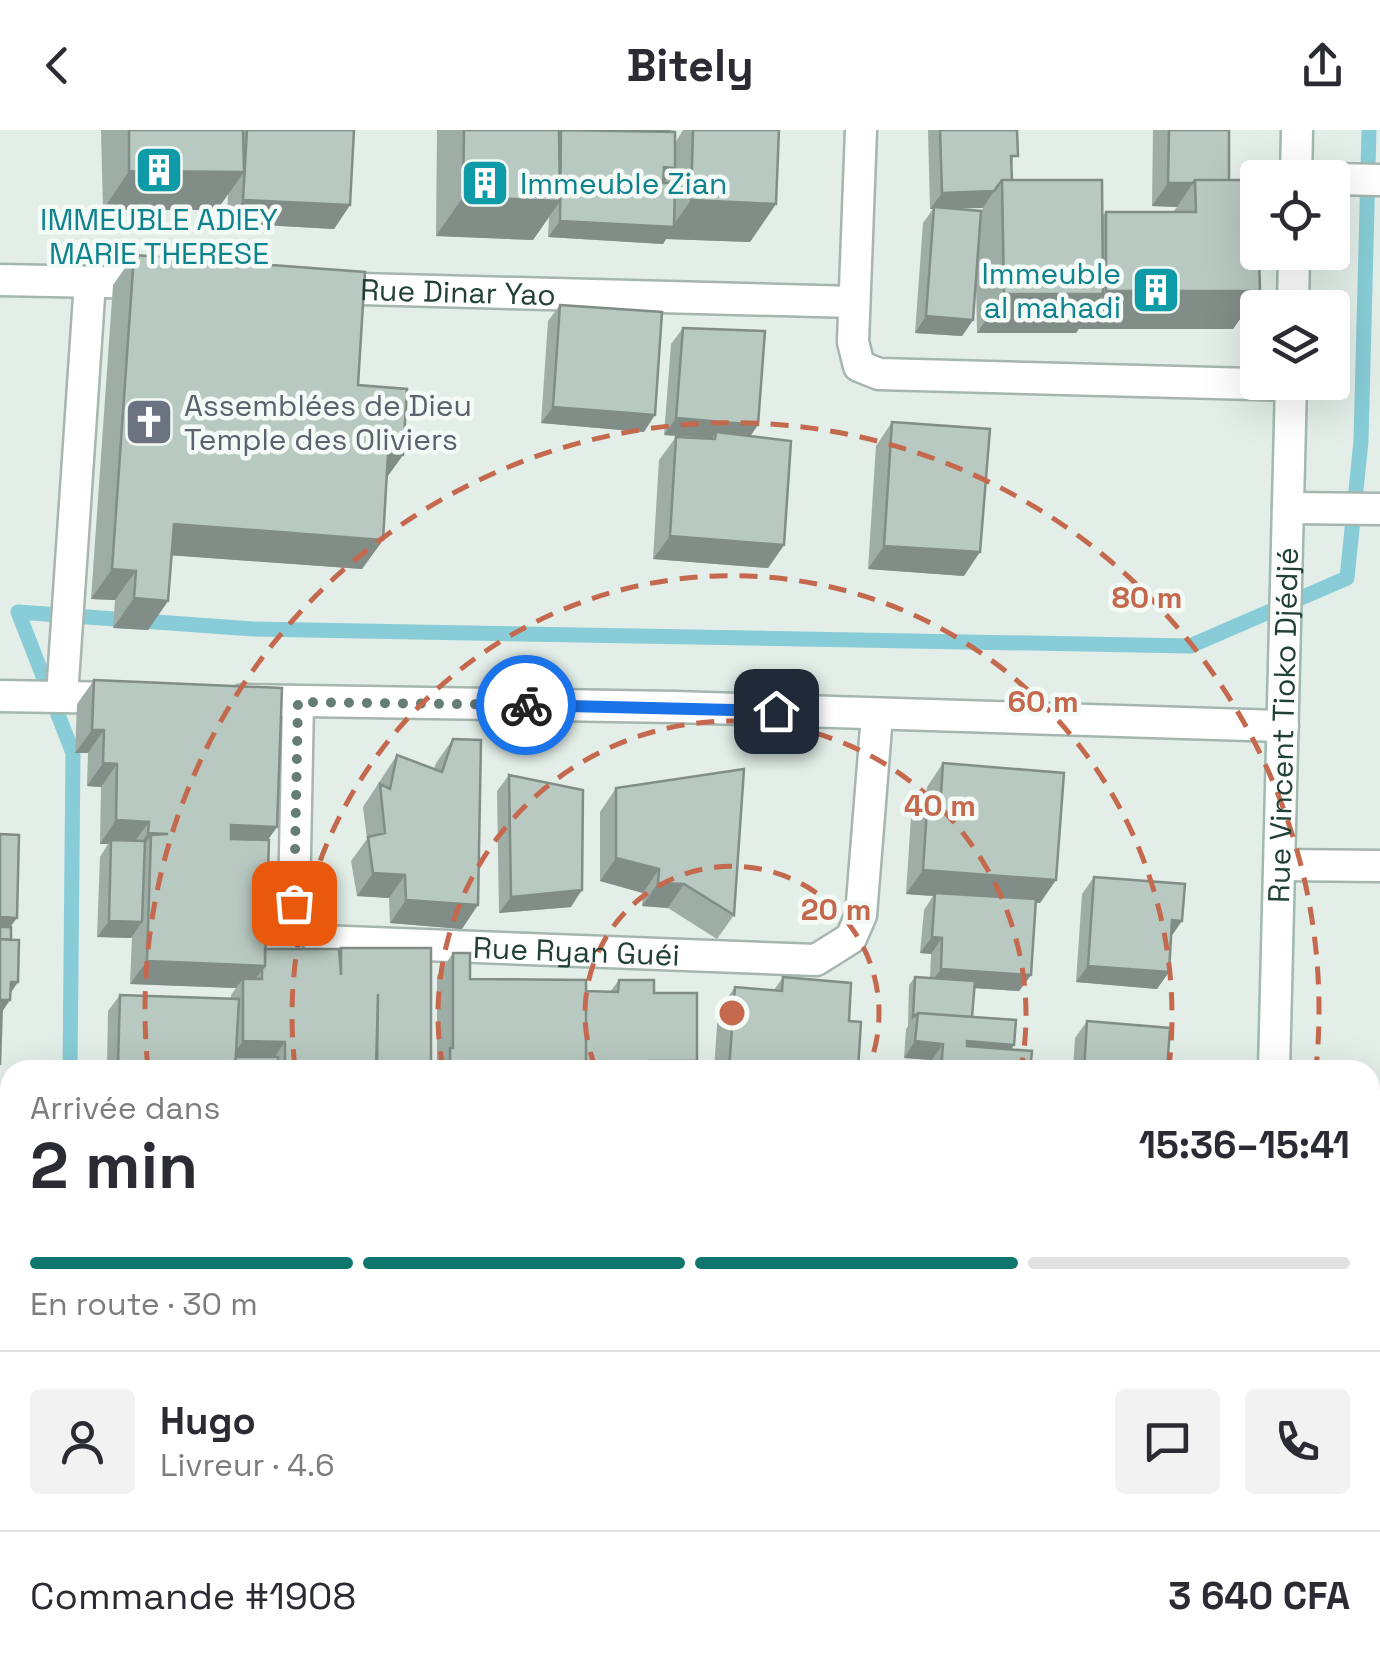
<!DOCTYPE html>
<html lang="fr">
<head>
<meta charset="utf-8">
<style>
  :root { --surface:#fff; --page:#f2f2f3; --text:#2b2b33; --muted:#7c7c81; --line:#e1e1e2; --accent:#0f766e }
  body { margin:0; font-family:"Space Grotesk",sans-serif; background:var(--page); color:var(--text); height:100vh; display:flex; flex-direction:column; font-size:38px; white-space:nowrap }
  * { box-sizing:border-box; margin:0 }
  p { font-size:32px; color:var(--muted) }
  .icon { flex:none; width:55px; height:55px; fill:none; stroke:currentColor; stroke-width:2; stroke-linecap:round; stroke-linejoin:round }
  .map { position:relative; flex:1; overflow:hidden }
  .details { position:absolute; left:0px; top:930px; width:1380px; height:620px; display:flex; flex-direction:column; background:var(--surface); border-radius:30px 30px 0 0; box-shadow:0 10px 40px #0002 }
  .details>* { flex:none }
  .tools { position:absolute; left:1240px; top:30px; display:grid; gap:20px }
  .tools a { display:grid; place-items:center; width:110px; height:110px; border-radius:10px; background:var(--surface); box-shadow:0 10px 40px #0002; font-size:50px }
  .pin { position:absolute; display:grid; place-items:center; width:85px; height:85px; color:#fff; margin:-42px; border-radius:20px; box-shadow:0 5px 15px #0006 }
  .courier { position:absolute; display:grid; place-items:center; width:100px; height:100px; margin:-50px; border:8px solid #1a73e8; border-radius:50%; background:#fff; color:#222; box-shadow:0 2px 12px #0007 }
  .summary em { font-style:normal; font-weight:700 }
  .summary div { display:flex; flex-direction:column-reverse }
  .summary { display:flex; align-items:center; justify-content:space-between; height:170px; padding:0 30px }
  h1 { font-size:65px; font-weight:700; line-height:75px }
  .bar { display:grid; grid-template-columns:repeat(4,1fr); gap:15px 10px; align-content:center; height:120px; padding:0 30px }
  .bar i { height:12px; border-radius:8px; background:var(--line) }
  .bar .current { background:var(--accent) }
  .bar p { grid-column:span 4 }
  .line { display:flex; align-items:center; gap:25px; padding:0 30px; border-top:2px solid var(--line) }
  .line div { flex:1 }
  .round { display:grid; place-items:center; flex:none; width:105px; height:105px; border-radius:10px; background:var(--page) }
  header { display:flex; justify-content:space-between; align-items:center; height:130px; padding:0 30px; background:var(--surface); font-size:45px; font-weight:700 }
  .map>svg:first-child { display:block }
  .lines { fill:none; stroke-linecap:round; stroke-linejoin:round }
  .stream { stroke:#87ccd6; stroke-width:15 }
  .street-casing { stroke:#a5b6af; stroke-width:35 }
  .secondary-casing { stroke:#a0bab0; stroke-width:35 }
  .street { stroke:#fff; stroke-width:30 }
  .secondary { stroke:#fff; stroke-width:30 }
  .wall { fill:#9eada6; fill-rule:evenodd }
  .shaded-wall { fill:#818d87 }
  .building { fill:#b8c9c1; stroke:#818d87; stroke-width:2.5 }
  .done { stroke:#657d75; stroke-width:10; stroke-dasharray:0 18 }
  .route { stroke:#1a73e8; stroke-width:12 }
  .ring { fill:none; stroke:#c4694d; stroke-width:5; stroke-dasharray:18 12 }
  .labels { text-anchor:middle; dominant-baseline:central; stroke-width:9; stroke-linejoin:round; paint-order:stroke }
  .culture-label { font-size:30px; fill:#0d838f; stroke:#f4faf6; text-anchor:start }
  .street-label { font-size:30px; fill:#214037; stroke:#f4faf6 }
  .worship-label { font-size:30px; fill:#5b616d; stroke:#f4faf6; text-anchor:start }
  .centre { fill:#c4694d; stroke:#f4faf6; stroke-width:5 }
  .ring-label { font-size:30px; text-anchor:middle; font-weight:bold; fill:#c4694d; stroke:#f4faf6; stroke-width:9; stroke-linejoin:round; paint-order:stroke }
</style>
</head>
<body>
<header><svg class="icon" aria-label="back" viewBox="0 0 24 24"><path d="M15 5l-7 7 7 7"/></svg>Bitely<svg class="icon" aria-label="share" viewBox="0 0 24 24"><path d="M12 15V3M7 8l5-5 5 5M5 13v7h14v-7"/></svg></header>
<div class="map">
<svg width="1380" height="1550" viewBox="0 0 1380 1550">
  <rect width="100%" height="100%" fill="#e3eee8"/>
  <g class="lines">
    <!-- stream -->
    <path class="stream" d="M70 940 73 623 18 482 253 499 1190 516 1347 448 1361 311 1369 0
      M62 1550V1540"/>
    <!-- street casing -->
    <g class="street-casing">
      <g id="street">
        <path d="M861 0 853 212 859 236 879 244 1291 255"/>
        <path d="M1332 49 1380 50"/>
        <path d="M0 150 152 153"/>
        <path id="s1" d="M323 158 854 172"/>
        <path d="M1288 378 1380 379"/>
        <path d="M0 566 122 568"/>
        <path d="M62 566 90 152"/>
        <path d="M243 570 675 577 1283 596"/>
        <path id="s2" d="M298 572 294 773 299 790 320 811 816 830 851 808 861 785 877 585"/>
        <path d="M1281 735 1380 736"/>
        <path d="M1370 1213H1380"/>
        <path d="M377 1550 378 1540"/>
        <path d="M890 1550 891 1540"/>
      </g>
    </g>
    <!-- secondary casing -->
    <g class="secondary-casing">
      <g id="secondary">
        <path d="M1296 48 1297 0"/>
        <path d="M1293 178 1294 122"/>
        <path id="s3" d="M1274 940 1291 252"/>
        <path d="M1261 1550V1540"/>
      </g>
    </g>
    <!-- street -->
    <use href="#street" class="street"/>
    <!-- secondary -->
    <use href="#secondary" class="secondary"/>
  </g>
  <!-- wall -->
  <path class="wall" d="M101 0H354L350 75 334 99 227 93 228 63 217 80H103Z
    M437 0H671L669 2 675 13 683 0H779L776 74 750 112 666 109 663 114 548 107 549 87 533 110 436 106Z
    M928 0H1017L1012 35V50L1102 87 1106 82H1173L1177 77 1152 76 1153 0H1229V50L1260 161 1233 199 1079 198 1076 203H977L976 151 973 190 962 206 915 203 923 93 933 79H930ZM951 78H983L981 81Z
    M134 125 358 255 403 325 387 347 383 410 362 439 172 425 168 471 148 500 113 498 115 470 91 469 113 155Z
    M560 175 644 302 541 293 548 191Z
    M683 198 750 306 784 415 768 438 653 429 659 330 676 307 712 308 664 305 671 214Z
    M892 292 964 446 868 439 876 316Z
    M94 550 277 697 268 710 265 819 339 821 341 818 431 940H96L99 936H107L108 881 120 865 231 869V865L236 858 130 854 132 807 131 808 97 807 100 727 108 714H100L101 657 87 656 88 623H75L77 574Z
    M453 609 462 799 390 793 389 768 357 766 351 731 367 709 363 677 397 625 434 639 436 633Z
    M943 633 1056 750 1040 773H1036L1031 845 1019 861 974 858 972 887 1012 920 1030 940H931L932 930 904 928 906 899 908 896 909 855 915 847 930 848 931 824 920 823 924 780 933 766 906 764 911 687 926 666 927 657Z
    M509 645 571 777 499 783 497 661Z
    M616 658 734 785 717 809 668 778 642 776 643 763 600 751V682Z
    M1094 747 1171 807 1157 859 1076 852 1082 764Z
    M453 823 470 849 586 861 610 862 619 850 654 863 691 940H435L437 937V846Z
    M783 847 849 891 858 940H714L718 881 735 857 774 860Z
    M1087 891 1167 940H1073L1075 908Z
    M1370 1260 1380 1550H1334L1335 1540H1370Z
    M229 1540H340L341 1550H153L158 1542H227Z
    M422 1540H505V1543L550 1550H421Z
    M569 1540H637V1550H569Z
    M678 1540H815L814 1550H821H671Z"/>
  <!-- shaded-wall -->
  <path class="shaded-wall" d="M611 0H671L664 10 604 9Z
    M664 37 675 38 663 54Z
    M129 41 244 42 217 80H103Z
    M1168 53H1193L1177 77 1152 76Z
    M994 61 983 78 930 79 942 63Z
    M463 67 560 71 533 110 436 106Z
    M243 70 350 75 334 99 227 93Z
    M691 70 776 74 750 112 666 109 663 114 548 107 560 91 672 97Z
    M1106 161H1260L1233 199H1079Z
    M1004 164H1103L1076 203H977Z
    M926 186 973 190 962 206 915 203Z
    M553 277 655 285 644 302 541 293Z
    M676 288 758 295 747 311 716 302 712 308 664 305Z
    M388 324 403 325 382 354Z
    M174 394 383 410 362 439 153 424Z
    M670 406 784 415 768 438 653 429Z
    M884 416 980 422 964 446 868 439Z
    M112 439 136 441 115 470 91 469Z
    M134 468 168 471 148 500 113 498Z
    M92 600H104L88 623H75Z
    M103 633 117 634 101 657 87 656Z
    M116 690 149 692 132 715 111 710 108 714H100Z
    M231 695 277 697 260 720 215 718Z
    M148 703 168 704 151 705 136 727H132Z
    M616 728 659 739 643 763 600 751Z
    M923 740 1056 750 1040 773 935 766V763L933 766 906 764Z
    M373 743 405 745 389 768 357 766Z
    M658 753 684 754 668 778 642 776Z
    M582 760 571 777 499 783 511 767Z
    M406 770 478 775 462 799 390 793Z
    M0 787 17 788 5 804H0Z
    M1172 790 1182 791 1171 807Z
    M109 791 142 792 131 808 97 807Z
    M932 807 942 808 931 824 920 823Z
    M147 831 265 836 248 859 243 849 236 858 130 854Z
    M1088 836 1169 842 1157 859 1076 852Z
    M941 839 1031 845 1019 861 929 855Z
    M11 852H18L6 870H10L0 885V867Z
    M243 911 285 912 274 928H231Z
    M915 911 943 914 932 930 904 928Z
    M967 911 1014 915 1003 932 955 928Z
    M650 931H697L691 940H643Z
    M10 1091V1105L2 1116H0V1100L5 1092Z
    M0 1379 10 1380V1404L0 1403Z
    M1370 1384 1380 1385V1409L1370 1408Z
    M1370 1483H1378L1370 1495Z
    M0 1498H10V1522H0Z"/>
  <!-- building -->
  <path class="building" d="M129 0H243L244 42 129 41Z
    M247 0H354L350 75 243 70Z
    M464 0H559L560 71 463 67Z
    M561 0 675 2V38L664 37 663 53H675L674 97 560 91Z
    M693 0H779L776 74 691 70Z
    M940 0H1017L1018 26H1011L1012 50H1002L994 61 942 63Z
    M1169 0H1229V50H1195L1193 53H1168Z
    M1002 50H1102L1103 164H1004Z
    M1195 50H1258V122H1259L1260 161H1106V82H1196Z
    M934 77 981 81 973 190 926 186Z
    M134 125 365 142 358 255 407 259 403 325 388 324 383 410 174 394 168 471 134 468 136 441 112 439Z
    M560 175 662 182 655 285 553 277Z
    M683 198 765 201 758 295 676 288Z
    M892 292 990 299 980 422 884 416Z
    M716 302 791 311 784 415 670 406 676 307 715 309Z
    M94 550 282 558 277 697 231 695V709L269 710 265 836 147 831 151 705 168 704 148 703 149 692 116 690 117 634 103 633 104 600H92Z
    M453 609 481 610 478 775 406 770 405 745 373 743 368 707 385 703 380 654 390 659 397 625 442 642Z
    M943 633 1064 643 1056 750 923 740 928 664H941Z
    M744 639 734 785 684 754 658 753 659 739 616 728V658Z
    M509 645 583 660 582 760 511 767Z
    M0 704 19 705 17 788 0 787Z
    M111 710 145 711 142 792 109 791Z
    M1094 747 1185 754 1182 791 1172 790 1169 842 1088 836Z
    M935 763 1036 769 1031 845 941 839 942 808 932 807Z
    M0 797H11V810L0 809Z
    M0 809 19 810 18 852H11L10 870H2L0 935Z
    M341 818H431V940H377L378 864 376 940 285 939V912L243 911V849H262V839L265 836V819H339L341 845Z
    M453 823H470V849L586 850V940H450V918H453Z
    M783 847 851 853 849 891 861 892 858 940H729L735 857 782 861Z
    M915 847 975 851 972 887 918 883 913 887Z
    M619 850H654V863H697V931H650V940H586V861L618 862Z
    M120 865 239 869 235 940H98L99 936 168 938 118 934Z
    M918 883 1016 890 1014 915 967 911V916L1032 921 1030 940H941L943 914 915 911Z
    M1087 891 1170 898 1167 940H1084Z
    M236 927H278V940H235Z
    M0 983 10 984V1092H5V1104L0 1103Z
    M0 1159H10V1380L0 1379Z
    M1370 1260H1380V1385L1370 1384Z
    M0 1398H10V1498H0Z
    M1370 1406H1380V1504H1377L1378 1483H1370Z
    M1370 1507H1380V1550H1350V1540H1370Z
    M243 1540H340L341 1550H159L158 1542H243Z
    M432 1540H505V1543L551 1546 550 1550H432Z
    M575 1540H596V1550H575Z
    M602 1540H637V1550H601Z
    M678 1540 705 1542V1540H815L814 1550H821H677Z"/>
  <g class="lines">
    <!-- done -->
    <path class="done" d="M294 773 298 572 526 575"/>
    <!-- route -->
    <path class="route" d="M526 575 776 581"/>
  </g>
  <!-- distance rings -->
  <g class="ring">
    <path d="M596 939A147 147 0 1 1 868 939"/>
    <path d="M443 939A294 294 0 1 1 1021 939"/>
    <path d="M295 937A440 440 0 1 1 1169 937"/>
    <path d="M148 939A587 587 0 1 1 1316 939"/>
  </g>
  <!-- icons -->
  <defs>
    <g id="building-square" transform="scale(2.5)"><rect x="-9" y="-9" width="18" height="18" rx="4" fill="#0f9aa8" stroke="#f4faf6"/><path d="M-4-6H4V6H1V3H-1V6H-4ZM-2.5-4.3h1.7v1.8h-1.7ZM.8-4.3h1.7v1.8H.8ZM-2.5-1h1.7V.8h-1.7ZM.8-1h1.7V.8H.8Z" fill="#fff"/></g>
    <g id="church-square" transform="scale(2.5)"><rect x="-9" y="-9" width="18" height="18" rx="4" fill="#6b7280" stroke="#f4faf6"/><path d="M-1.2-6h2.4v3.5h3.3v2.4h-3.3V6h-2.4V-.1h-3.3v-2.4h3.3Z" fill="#fff"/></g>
  </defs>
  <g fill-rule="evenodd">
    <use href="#building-square" x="159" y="40"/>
    <use href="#building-square" x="485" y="53"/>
    <use href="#building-square" x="1156" y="160"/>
    <use href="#church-square" x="149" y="292"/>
  </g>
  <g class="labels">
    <!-- culture labels -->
    <g class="culture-label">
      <text x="520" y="53">Immeuble Zian</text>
      <text x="159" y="89" text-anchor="middle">IMMEUBLE ADIEY<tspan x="159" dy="34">MARIE THERESE</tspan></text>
      <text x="1121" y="143" text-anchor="end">Immeuble<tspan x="1121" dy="34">al mahadi</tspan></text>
    </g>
    <!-- street labels -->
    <g class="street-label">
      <text stroke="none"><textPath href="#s1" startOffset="135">Rue Dinar Yao</textPath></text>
      <text stroke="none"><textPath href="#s3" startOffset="345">Rue Vincent Tioko Djédjé</textPath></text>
      <text stroke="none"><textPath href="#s2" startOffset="505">Rue Ryan Guéi</textPath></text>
    </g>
    <!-- worship labels -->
    <g class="worship-label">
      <text x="184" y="275">Assemblées de Dieu<tspan x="184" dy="34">Temple des Oliviers</tspan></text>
    </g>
  </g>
  <circle cx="732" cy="883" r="15" class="centre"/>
  <g class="ring-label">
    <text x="1147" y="478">80 m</text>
    <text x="1043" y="582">60 m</text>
    <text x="940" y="686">40 m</text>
    <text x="836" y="790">20 m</text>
  </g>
</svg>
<div class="tools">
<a><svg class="icon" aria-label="locate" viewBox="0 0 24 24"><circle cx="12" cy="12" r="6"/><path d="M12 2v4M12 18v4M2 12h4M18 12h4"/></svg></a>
<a><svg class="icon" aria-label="layers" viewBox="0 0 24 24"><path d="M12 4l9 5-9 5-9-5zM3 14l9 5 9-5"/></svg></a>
</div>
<div class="pin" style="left:294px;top:773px;background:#ea580c"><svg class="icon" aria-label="bag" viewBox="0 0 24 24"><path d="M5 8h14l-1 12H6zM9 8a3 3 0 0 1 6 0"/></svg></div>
<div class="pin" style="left:776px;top:581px;background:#1f2937"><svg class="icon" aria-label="home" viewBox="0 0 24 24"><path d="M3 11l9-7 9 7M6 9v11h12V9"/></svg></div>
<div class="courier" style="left:526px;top:575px"><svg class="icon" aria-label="bike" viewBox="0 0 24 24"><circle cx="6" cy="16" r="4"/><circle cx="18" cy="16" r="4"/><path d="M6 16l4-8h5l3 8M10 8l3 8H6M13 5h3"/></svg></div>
<section class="details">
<div class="summary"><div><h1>2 min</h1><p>Arrivée dans</p></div><em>15:36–15:41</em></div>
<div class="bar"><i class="current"></i><i class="current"></i><i class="current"></i><i></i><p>En route · 30 m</p></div>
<div class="line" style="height:180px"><a class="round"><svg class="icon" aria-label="person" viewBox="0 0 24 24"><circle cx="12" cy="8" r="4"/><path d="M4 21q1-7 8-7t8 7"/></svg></a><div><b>Hugo</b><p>Livreur · 4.6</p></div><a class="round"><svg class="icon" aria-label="chat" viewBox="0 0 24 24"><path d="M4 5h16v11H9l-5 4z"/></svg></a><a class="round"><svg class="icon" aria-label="phone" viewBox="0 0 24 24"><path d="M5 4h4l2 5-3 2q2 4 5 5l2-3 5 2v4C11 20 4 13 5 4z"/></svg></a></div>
<div class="line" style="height:130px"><div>Commande #1908</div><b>3 640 CFA</b></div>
</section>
</div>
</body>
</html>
